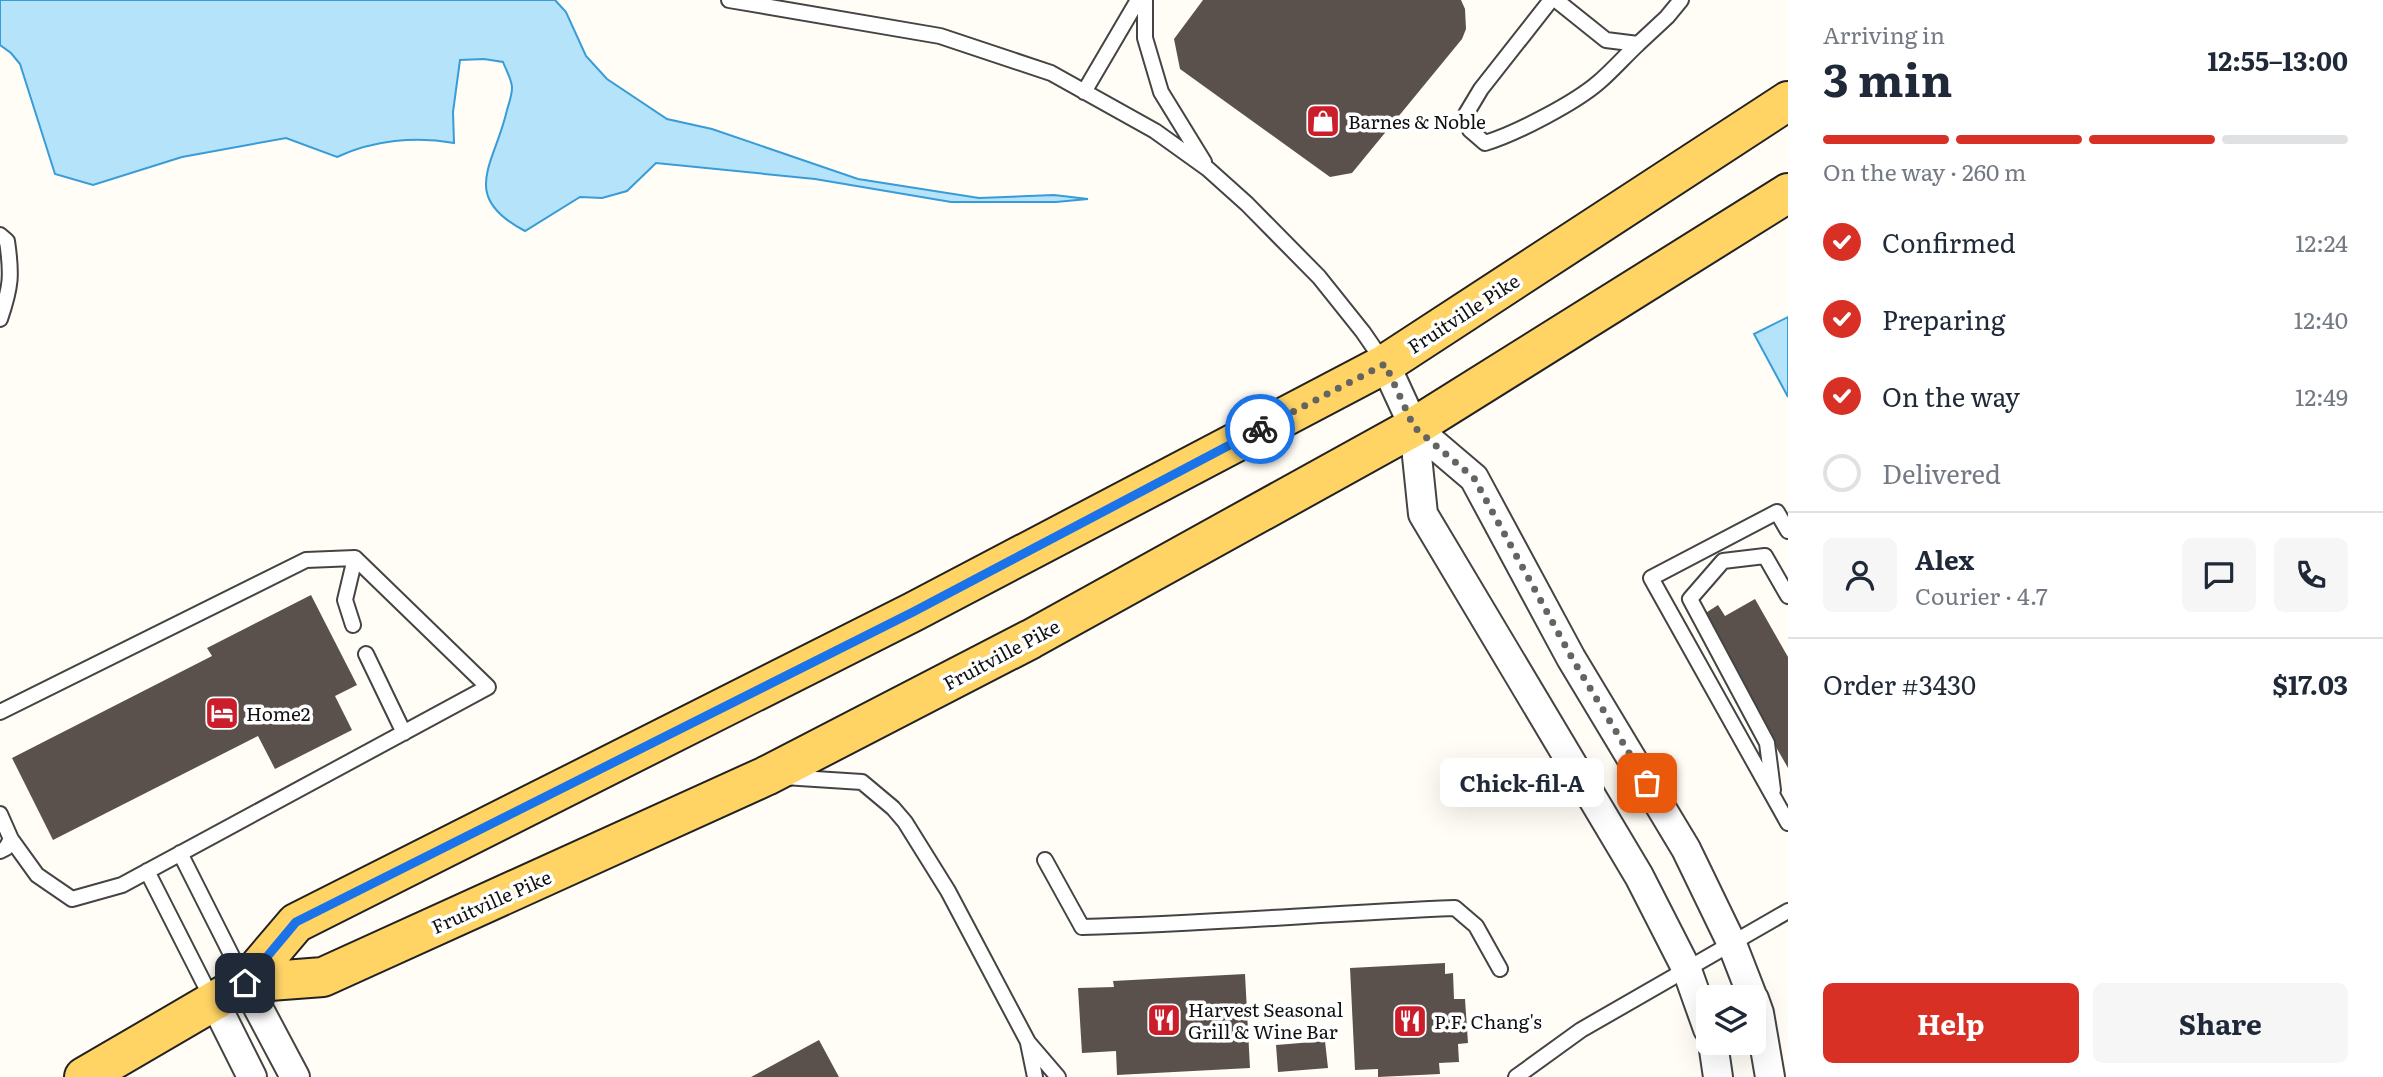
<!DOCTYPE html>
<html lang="en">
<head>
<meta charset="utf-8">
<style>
  :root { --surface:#fff; --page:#f6f6f7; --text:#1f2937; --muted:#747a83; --line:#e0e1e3; --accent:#d93025 }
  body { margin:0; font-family:Literata,serif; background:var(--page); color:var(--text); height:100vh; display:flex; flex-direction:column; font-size:26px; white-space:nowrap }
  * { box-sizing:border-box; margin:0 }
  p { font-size:23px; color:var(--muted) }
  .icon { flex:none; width:38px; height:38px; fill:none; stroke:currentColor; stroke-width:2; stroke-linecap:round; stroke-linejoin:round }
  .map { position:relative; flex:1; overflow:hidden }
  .details { display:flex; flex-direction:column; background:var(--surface); width:595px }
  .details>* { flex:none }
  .buttons { position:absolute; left:1696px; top:985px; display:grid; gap:14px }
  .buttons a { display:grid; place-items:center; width:70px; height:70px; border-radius:10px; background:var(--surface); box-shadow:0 7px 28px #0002; font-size:35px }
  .pin { position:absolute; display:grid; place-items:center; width:60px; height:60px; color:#fff; margin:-30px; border-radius:14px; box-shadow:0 4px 10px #0006 }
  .courier { position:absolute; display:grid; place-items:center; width:70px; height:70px; margin:-35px; border:5px solid #1a73e8; border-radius:50%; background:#fff; color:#222; box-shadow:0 2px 9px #0007 }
  .bubble { position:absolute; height:49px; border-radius:10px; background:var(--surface); box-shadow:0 7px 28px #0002; font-size:23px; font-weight:700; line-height:49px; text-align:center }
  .head em { font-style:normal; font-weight:700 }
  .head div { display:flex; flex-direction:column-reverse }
  .head { display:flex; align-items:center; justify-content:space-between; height:119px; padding:0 35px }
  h1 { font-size:46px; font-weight:700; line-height:52px }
  .bar { display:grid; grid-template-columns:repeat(4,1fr); gap:10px 7px; align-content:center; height:84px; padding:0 35px }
  .bar i { height:9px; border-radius:5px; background:var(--line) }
  .bar .on { background:var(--accent) }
  .bar p { grid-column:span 4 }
  .line { display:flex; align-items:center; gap:18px; padding:0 35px; border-top:2px solid var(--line) }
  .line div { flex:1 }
  .round { display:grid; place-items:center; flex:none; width:74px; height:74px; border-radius:10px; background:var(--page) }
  ol { padding:0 35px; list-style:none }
  li { display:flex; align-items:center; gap:21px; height:77px }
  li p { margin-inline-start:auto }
  li .icon { padding:7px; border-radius:50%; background:var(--accent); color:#fff; stroke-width:4 }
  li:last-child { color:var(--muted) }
  li i { width:38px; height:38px; border:4px solid var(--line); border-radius:50% }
  .button { display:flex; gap:14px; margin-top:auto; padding:14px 35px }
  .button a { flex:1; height:80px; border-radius:10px; background:var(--accent); color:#fff; font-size:28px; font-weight:700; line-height:80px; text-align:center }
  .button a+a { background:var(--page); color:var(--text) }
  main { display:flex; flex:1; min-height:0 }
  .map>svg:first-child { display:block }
  .water { fill:#b5e3fa; stroke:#379cd7; stroke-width:2 }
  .building { fill:#5b514c }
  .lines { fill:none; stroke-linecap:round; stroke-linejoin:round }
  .lane-casing { stroke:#444; stroke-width:18 }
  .street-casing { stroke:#444; stroke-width:32 }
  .primary-casing { stroke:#222; stroke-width:42 }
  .lane { stroke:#fff; stroke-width:14 }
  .street { stroke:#fff; stroke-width:28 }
  .primary { stroke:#ffd465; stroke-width:38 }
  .done { stroke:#646461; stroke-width:7; stroke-dasharray:0 12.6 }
  .route { stroke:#1a73e8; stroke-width:9 }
  .labels { text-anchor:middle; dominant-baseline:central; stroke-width:7; stroke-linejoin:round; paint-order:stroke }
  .poi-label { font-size:19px; fill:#111; stroke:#fff; text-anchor:start }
  .street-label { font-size:19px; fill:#111; stroke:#fff }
</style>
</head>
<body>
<main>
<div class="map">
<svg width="1788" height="1077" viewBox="0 0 1788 1077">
  <rect width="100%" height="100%" fill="#fffdf5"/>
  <!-- water -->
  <path class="water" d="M0 0H555L566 12 586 56 607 79 667 119 712 129 858 179 979 198 1054 195 1088 199 1056 202H951L815 179 656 163 627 191 602 198 580 197 525 231C458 196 495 164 507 110 509 103 512 95 512 88 512 80 506 70 503 62L484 59 460 60 453 112 454 143C416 136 373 140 337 157L286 138 182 157 93 185 55 174 20 64 11 53 0 45Z
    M1788 317V397L1754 334Z"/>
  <!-- building -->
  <path class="building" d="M1203 0H1461L1465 9 1466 29 1462 39 1352 173 1330 177 1180 69 1174 39Z
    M311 595 357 685 335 696 352 730 275 769 258 736 53 840 12 758 212 656 207 648Z
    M1755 599 1788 657V768L1701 616 1718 605 1725 616Z
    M1445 963V974L1453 973 1454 999H1465L1468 1043 1458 1044 1459 1062 1439 1063 1440 1074 1378 1077V1069L1355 1070 1350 968Z
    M1245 974 1250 1068 1117 1075 1116 1051 1082 1053 1078 988 1114 987 1113 981Z
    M819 1040 839 1077H751Z
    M1325 1041 1328 1068 1278 1072 1276 1045Z"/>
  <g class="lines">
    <!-- lane casing -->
    <g class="lane-casing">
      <path id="lane" d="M729 0 940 36 1051 73 1155 131 1208 169 1247 204 1319 277 1363 332 1385 364
        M1145 0V38L1161 92 1204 162
        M1551 0 1481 89 1466 114 1470 130 1485 143C1515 134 1575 103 1599 82 1613 70 1625 56 1638 44
        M1556 0 1606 40 1638 44 1667 17 1681 0
        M1084 92 1138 0
        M0 235 7 241C12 275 11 287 0 319
        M1788 531 1777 512 1651 578 1788 823
        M353 625 345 600 355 558
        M366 654 404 733
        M0 712 306 560 355 558 488 687 122 885 72 899 37 875 11 839
        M784 777 862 782 893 808 905 822 948 891 1028 1042 1058 1077
        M1773 790 1767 743 1690 599 1723 561 1765 556 1788 596
        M0 814 11 839 6 848 0 851
        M180 853 244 980
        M1045 860 1082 927C1206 924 1330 913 1455 908L1476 926 1500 969
        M147 871 213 1001
        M1028 1043 1035 1077
        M1516 1077 1581 1030 1788 911"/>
    </g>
    <!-- street casing -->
    <g class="street-casing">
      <path id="street" d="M1385 364 1414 427 1423 514 1639 876 1687 970 1708 1029
        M1414 427 1474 478 1571 658 1686 849 1732 944 1753 998
        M245 983 295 1077
        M1754 999 1759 1013 1770 1077
        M214 1001 252 1077
        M1713 1043 1718 1077"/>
    </g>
    <!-- primary casing -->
    <g class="primary-casing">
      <path id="primary" d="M245 983 323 977 766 776 1031 639 1414 427 1788 193
        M84 1077 245 983 296 923 913 612 1385 364 1788 101"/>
    </g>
    <!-- lane -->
    <use href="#lane" class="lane"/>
    <!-- street -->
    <use href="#street" class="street"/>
    <!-- primary -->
    <use href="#primary" class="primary"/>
  </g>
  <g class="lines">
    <!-- done -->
    <path class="done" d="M1260 429 1385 364 1414 427 1474 478 1572 658 1647 783"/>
    <!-- route -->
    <path class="route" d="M245 983 296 922 913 612 1260 429"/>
  </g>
  <!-- icons -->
  <defs>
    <g id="shop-square" transform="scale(1.75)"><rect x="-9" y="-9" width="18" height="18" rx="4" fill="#cc1d2b" stroke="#fff"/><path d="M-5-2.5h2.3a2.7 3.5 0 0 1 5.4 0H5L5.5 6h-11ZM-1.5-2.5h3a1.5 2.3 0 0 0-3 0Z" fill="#fff"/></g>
    <g id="hotel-square" transform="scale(1.75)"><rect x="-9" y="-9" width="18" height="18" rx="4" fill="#cc1d2b" stroke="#fff"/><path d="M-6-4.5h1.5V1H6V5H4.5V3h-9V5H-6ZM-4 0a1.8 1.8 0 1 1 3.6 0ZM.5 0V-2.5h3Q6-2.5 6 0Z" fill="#fff"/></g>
    <g id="restaurant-square" transform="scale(1.75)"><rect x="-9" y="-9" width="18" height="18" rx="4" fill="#cc1d2b" stroke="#fff"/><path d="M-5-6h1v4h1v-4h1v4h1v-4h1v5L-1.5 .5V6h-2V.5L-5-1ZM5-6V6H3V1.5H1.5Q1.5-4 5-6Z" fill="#fff"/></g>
  </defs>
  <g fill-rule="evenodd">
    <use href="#shop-square" x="1323" y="121"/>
    <use href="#hotel-square" x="222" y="713"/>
    <use href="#restaurant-square" x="1164" y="1020"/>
    <use href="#restaurant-square" x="1410" y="1021"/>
  </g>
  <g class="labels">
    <!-- poi labels -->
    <g class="poi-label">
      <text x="1348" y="121">Barnes &amp; Noble</text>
      <text x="246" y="713">Home2</text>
      <text x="1188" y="1009">Harvest Seasonal<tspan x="1188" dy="22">Grill &amp; Wine Bar</tspan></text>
      <text x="1434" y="1021">P.F. Chang's</text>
    </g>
    <!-- street labels -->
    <g class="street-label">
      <text transform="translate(1463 313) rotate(-33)">Fruitville Pike</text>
      <text transform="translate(1001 654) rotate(-28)">Fruitville Pike</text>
      <text transform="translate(491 901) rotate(-24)">Fruitville Pike</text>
    </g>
  </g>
</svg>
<div class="buttons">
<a><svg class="icon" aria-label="layers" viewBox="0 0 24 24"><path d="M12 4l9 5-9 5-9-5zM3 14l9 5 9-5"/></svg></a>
</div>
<div class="pin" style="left:1647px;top:783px;background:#ea580c"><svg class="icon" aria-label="bag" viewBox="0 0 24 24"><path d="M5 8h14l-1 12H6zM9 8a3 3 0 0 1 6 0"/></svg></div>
<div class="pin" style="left:245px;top:983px;background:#1f2937"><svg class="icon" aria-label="home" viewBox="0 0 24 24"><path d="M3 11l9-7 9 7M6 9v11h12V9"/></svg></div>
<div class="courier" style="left:1260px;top:429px"><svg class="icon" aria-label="bike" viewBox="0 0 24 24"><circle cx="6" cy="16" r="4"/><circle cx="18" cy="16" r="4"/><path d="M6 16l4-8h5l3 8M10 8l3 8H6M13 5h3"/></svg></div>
<div class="bubble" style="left:1440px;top:758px;width:164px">Chick-fil-A</div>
</div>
<section class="details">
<div class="head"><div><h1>3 min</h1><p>Arriving in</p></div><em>12:55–13:00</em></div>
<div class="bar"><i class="on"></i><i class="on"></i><i class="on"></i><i></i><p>On the way · 260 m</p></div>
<ol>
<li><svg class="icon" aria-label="check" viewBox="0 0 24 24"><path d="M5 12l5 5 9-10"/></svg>Confirmed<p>12:24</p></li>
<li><svg class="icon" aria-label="check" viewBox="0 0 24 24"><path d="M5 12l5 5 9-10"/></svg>Preparing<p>12:40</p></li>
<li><svg class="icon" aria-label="check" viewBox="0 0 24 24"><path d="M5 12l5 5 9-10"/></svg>On the way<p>12:49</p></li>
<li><i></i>Delivered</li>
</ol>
<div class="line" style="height:126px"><a class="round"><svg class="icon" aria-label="person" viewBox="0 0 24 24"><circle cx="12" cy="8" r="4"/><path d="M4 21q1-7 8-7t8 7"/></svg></a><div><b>Alex</b><p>Courier · 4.7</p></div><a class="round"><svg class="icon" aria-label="chat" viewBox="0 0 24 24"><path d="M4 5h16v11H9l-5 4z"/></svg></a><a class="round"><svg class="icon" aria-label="phone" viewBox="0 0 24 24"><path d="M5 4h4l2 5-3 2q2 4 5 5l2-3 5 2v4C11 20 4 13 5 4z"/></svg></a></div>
<div class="line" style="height:91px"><div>Order #3430</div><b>$17.03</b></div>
<div class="button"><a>Help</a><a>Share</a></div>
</section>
</main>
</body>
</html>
